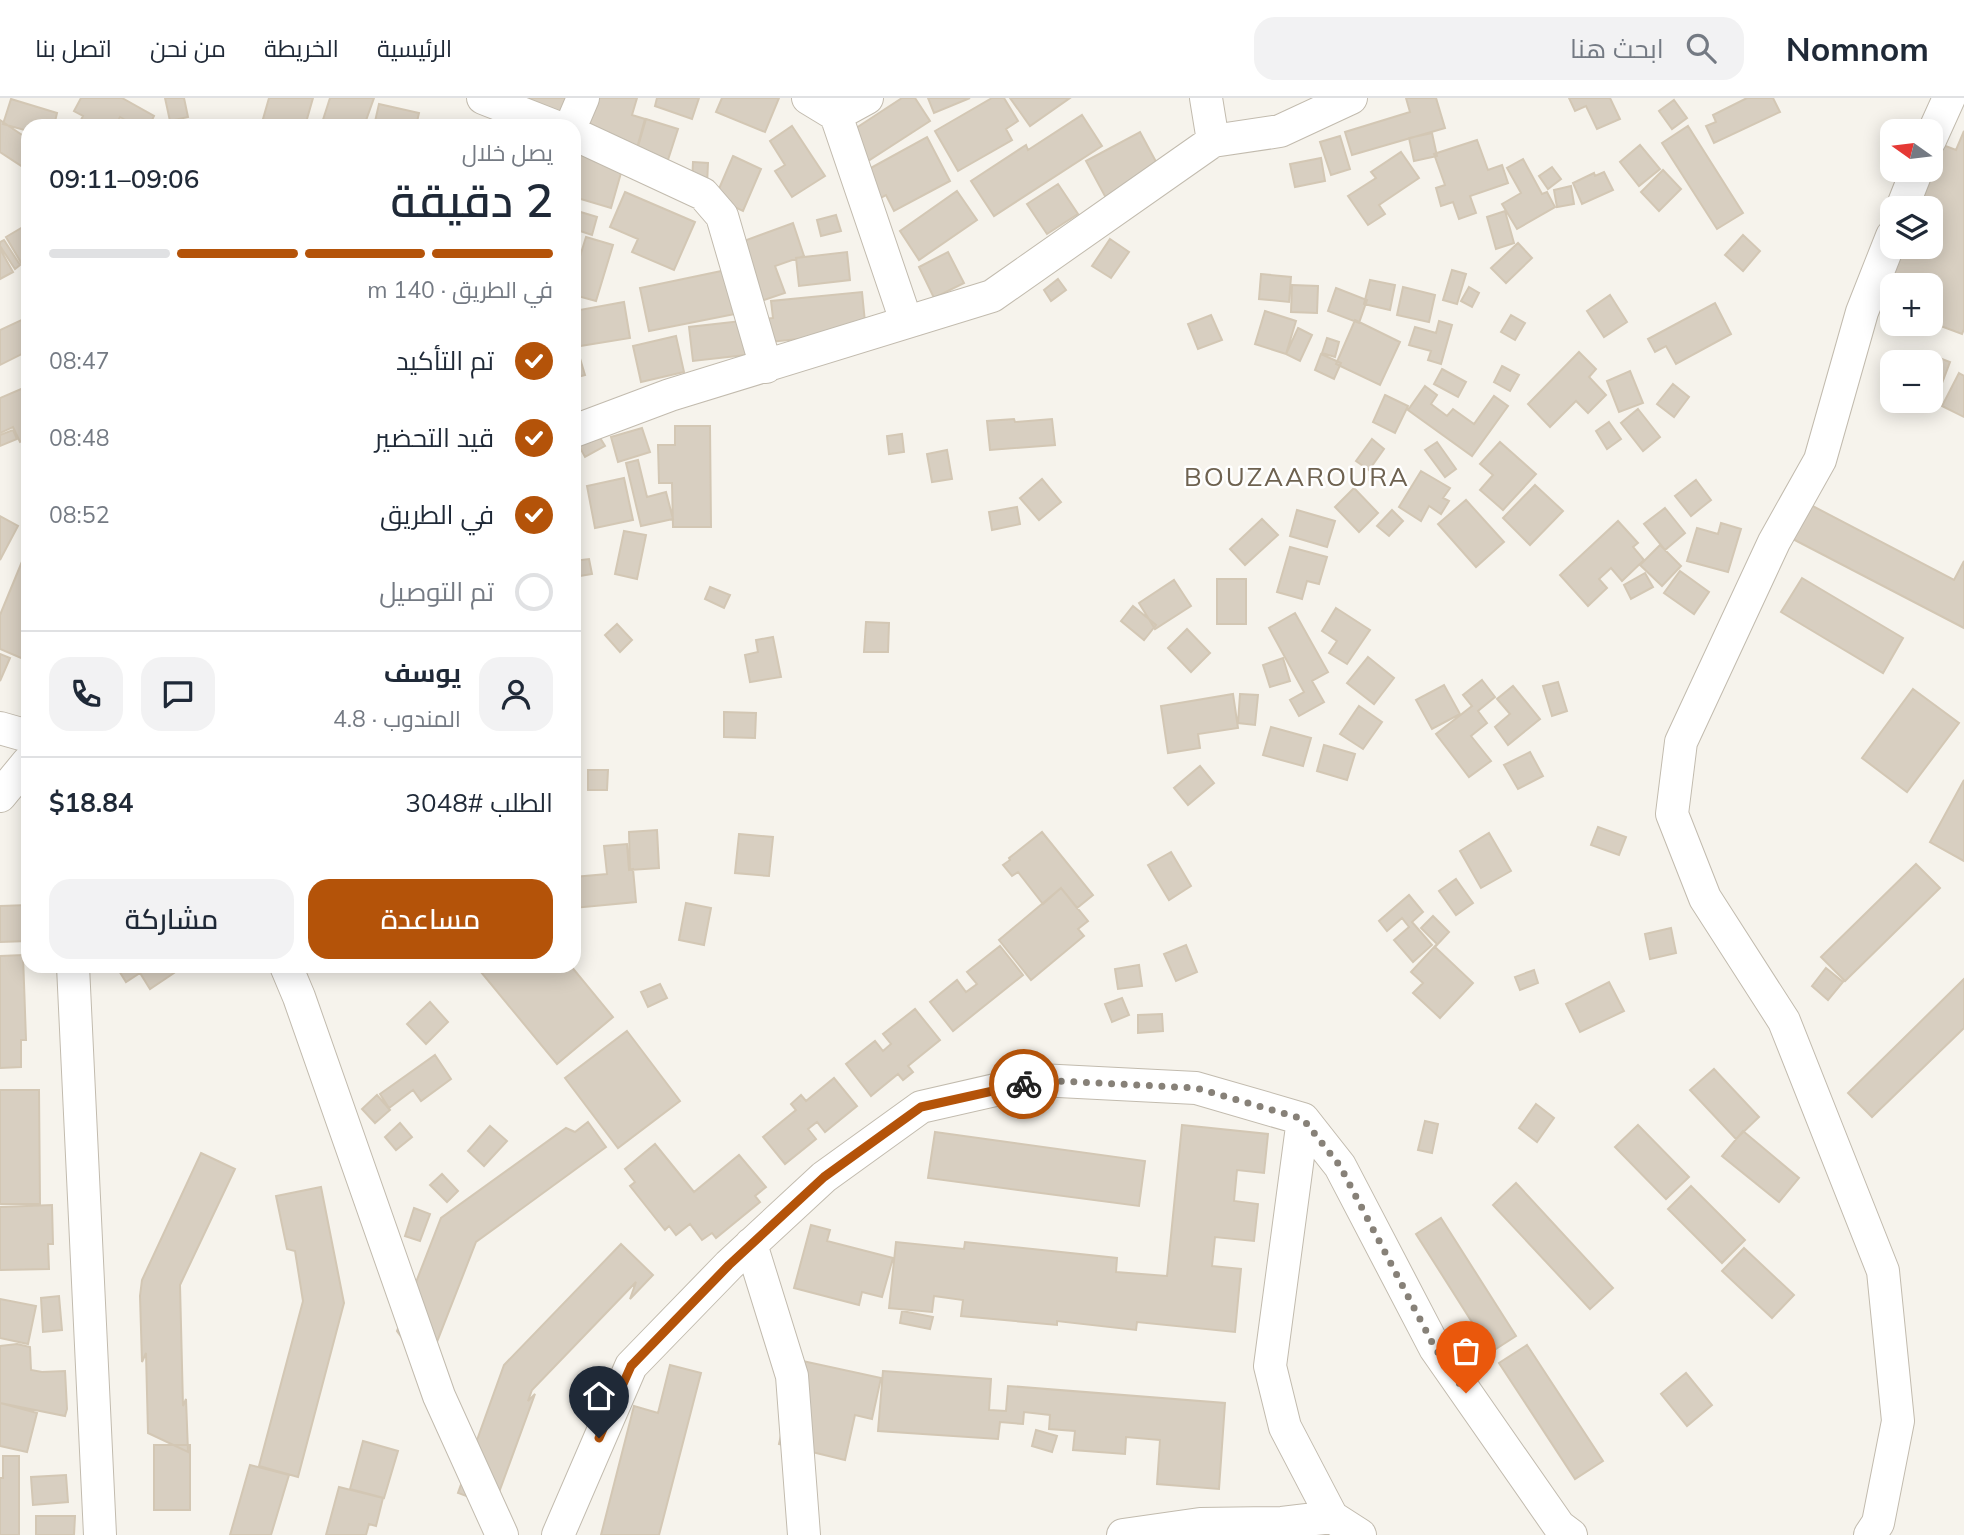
<!DOCTYPE html>
<html lang="ar">
<head>
<meta charset="utf-8">
<style>
  :root { --surface:#fff; --page:#f2f2f3; --text:#1f2937; --muted:#747a83; --line:#e0e1e3; --accent:#b45309 }
  body { margin:0; font-family:Mulish,Cairo,sans-serif; background:var(--page); color:var(--text); direction:rtl; height:100vh; display:flex; flex-direction:column; font-size:26px; white-space:nowrap }
  * { box-sizing:border-box; margin:0 }
  p { font-size:23px; color:var(--muted) }
  .icon { flex:none; width:38px; height:38px; fill:none; stroke:currentColor; stroke-width:2; stroke-linecap:round; stroke-linejoin:round }
  .map { position:relative; flex:1; overflow:hidden; direction:ltr }
  .sheet { position:absolute; left:21px; top:21px; width:560px; height:854px; display:flex; flex-direction:column; background:var(--surface); border-radius:21px; box-shadow:0 4px 18px #0003; direction:rtl }
  .sheet>* { flex:none }
  .needle { width:46px; rotate:284deg }
  .buttons { position:absolute; left:1880px; top:21px; display:grid; gap:14px }
  .buttons a { display:grid; place-items:center; width:63px; height:63px; border-radius:14px; background:var(--surface); box-shadow:0 4px 18px #0003; font-size:35px }
  .pin { position:absolute; display:grid; place-items:center; width:60px; height:60px; color:#fff; margin:-72px -30px; border-radius:50% 50% 50% 0; rotate:-45deg; box-shadow:0 0 7px #0007 }
  .pin .icon { rotate:45deg }
  .courier { position:absolute; display:grid; place-items:center; width:70px; height:70px; margin:-35px; border:5px solid #b45309; border-radius:50%; background:#fff; color:#222; box-shadow:0 2px 9px #0007 }
  .head em { font-style:normal; font-weight:600 }
  .head div { display:flex; flex-direction:column-reverse }
  .head { display:flex; align-items:center; justify-content:space-between; height:119px; padding:0 28px }
  h1 { font-size:46px; font-weight:600; line-height:52px }
  .bar { display:grid; grid-template-columns:repeat(4,1fr); gap:10px 7px; align-content:center; height:84px; padding:0 28px }
  .bar i { height:9px; border-radius:5px; background:var(--line) }
  .bar .on { background:var(--accent) }
  .bar p { grid-column:span 4 }
  .line { display:flex; align-items:center; gap:18px; padding:0 28px; border-top:2px solid var(--line) }
  .line div { flex:1 }
  .round { display:grid; place-items:center; flex:none; width:74px; height:74px; border-radius:21px; background:var(--page) }
  ol { padding:0 28px; list-style:none }
  li { display:flex; align-items:center; gap:21px; height:77px }
  li p { margin-inline-start:auto }
  li .icon { padding:7px; border-radius:50%; background:var(--accent); color:#fff; stroke-width:4 }
  li:last-child { color:var(--muted) }
  li i { width:38px; height:38px; border:4px solid var(--line); border-radius:50% }
  .action { display:flex; gap:14px; margin-top:auto; padding:14px 28px }
  .action a { flex:1; height:80px; border-radius:21px; background:var(--accent); color:#fff; font-size:28px; font-weight:600; line-height:80px; text-align:center }
  .action a+a { background:var(--page); color:var(--text) }
  header { display:flex; align-items:center; gap:42px; box-sizing:border-box; height:98px; padding:0 35px; background:var(--surface); border-bottom:2px solid var(--line) }
  header strong { font-size:33px }
  nav { display:flex; gap:38px; margin-inline-start:auto; font-size:24px }
  .search { width:490px; height:63px; background:var(--page); display:flex; align-items:center; gap:18px; box-sizing:border-box; padding:0 24px; border-radius:21px; color:var(--muted); font-size:26px }
  .map>svg:first-child { display:block }
  .building { fill:#d8cfc1; stroke:#d3c7b4; stroke-width:2 }
  .lines { fill:none; stroke-linecap:round; stroke-linejoin:round }
  .minor-casing { stroke:#c2bbae; stroke-width:34 }
  .minor { stroke:#fff; stroke-width:32 }
  .done { stroke:#878178; stroke-width:7; stroke-dasharray:0 12.6 }
  .route { stroke:#b45309; stroke-width:9 }
  .labels { text-anchor:middle; dominant-baseline:central; stroke-width:5; stroke-linejoin:round; paint-order:stroke }
  .neighbourhood-label { font-size:26px; letter-spacing:2px; fill:#6e6250; stroke:#fff }
</style>
</head>
<body>
<header>
<strong>Nomnom</strong>
<div class="search"><svg class="icon" aria-label="search" viewBox="0 0 24 24"><circle cx="10" cy="10" r="6"/><path d="M15 15l6 6"/></svg>ابحث هنا</div>
<nav><a>الرئيسية</a><a>الخريطة</a><a>من نحن</a><a>اتصل بنا</a></nav>
</header>
<div class="map">
<svg width="1964" height="1437" viewBox="0 0 1964 1437">
  <rect width="100%" height="100%" fill="#f6f3ec"/>
  <!-- building -->
  <path class="building" d="M81 0H122L154 18 149 28H136L120 19 115 28H78L83 18 74 13Z
    M165 0H184L188 19 170 23Z
    M269 0H313L305 28H261Z
    M330 0H374L364 28H321Z
    M516 0H566L558 22Z
    M595 0H637L632 17 645 21 637 50 585 35Z
    M657 0H699L692 21 655 8Z
    M722 0H779L765 34 716 14Z
    M902 0H915L930 23 868 63 850 34Z
    M928 0H970L934 15Z
    M992 0H1004L1018 23 1006 31 1012 42 958 73 935 33Z
    M1010 0H1070L1030 28Z
    M1406 0H1436L1445 30 1352 57 1345 34 1410 14Z
    M1569 0H1610L1620 21 1597 31 1586 8 1575 13Z
    M1747 0H1773L1780 14 1714 45 1706 28 1716 24 1713 17Z
    M11 1 57 15 54 28H28V33L3 26Z
    M1674 2 1687 20 1672 31 1659 13Z
    M379 6 419 15 416 28H374Z
    M1082 17 1102 48 994 118 971 83 1026 47 1028 52Z
    M646 21 678 31 665 71 634 62Z
    M0 22 28 41V68L26 71 0 54Z
    M792 28 825 78 792 99 775 73 785 67 770 43Z
    M1688 28 1743 115 1717 131 1662 45Z
    M1964 33V231L1962 236 1930 224V187H1889L1904 149H1930V110H1919L1943 47 1956 52Z
    M1140 34 1160 71 1106 100 1086 63Z
    M1432 35 1437 58 1414 63 1409 40Z
    M1340 38 1350 71 1331 77 1320 44Z
    M927 39 950 83 894 113 886 97 873 104 858 77Z
    M1477 42 1488 72 1502 67 1508 85 1470 98 1476 115 1459 121 1453 104 1441 108 1436 90 1445 87 1434 56Z
    M1640 47 1660 71 1639 88 1620 64Z
    M574 54 623 68 611 110 574 99Z
    M1401 54 1419 80 1379 107 1385 116 1368 127 1348 98 1376 80 1371 74Z
    M733 58 761 71 743 113 715 100Z
    M1321 60 1325 83 1295 89 1290 66Z
    M1523 61 1542 96 1547 94 1555 109 1517 131 1502 106 1521 95 1507 70Z
    M693 64 708 65 707 87 692 86Z
    M1552 69 1561 81 1548 91 1539 78Z
    M1663 72 1681 91 1659 113 1641 94Z
    M1604 74 1613 92 1582 106 1573 85 1594 75 1595 78Z
    M1058 86 1078 116 1047 136 1027 106Z
    M1571 88 1574 106 1557 109 1554 92Z
    M957 93 977 122 919 162 900 133Z
    M625 94 695 124 674 172 632 154 638 141 610 129Z
    M574 112 597 119 592 137 574 131Z
    M1505 113 1514 145 1496 151 1487 119Z
    M836 117 841 133 821 138 817 122Z
    M793 125 804 158 775 168 785 195 761 203 741 144Z
    M28 126V165L23 168 6 139Z
    M1743 137 1760 153 1743 173 1725 157Z
    M586 139 613 147 596 203 574 197V178Z
    M1110 141 1129 154 1111 180 1092 168Z
    M4 142 20 167 15 171 0 148V144Z
    M1518 145 1532 160 1506 185 1491 170Z
    M0 151 13 174 0 181Z
    M847 154 850 182 799 188 796 160Z
    M948 154 964 185 934 200 919 169Z
    M731 171 740 215 649 233 640 190Z
    M1452 172 1466 176 1457 206 1443 202Z
    M1261 176 1291 179 1289 204 1259 201Z
    M1058 181 1066 192 1051 203 1044 192Z
    M1370 182 1395 187 1390 212 1364 206Z
    M1292 187 1318 188 1317 215 1291 214Z
    M1403 189 1435 197 1429 224 1397 217Z
    M1469 189 1479 195 1472 209 1461 203Z
    M1336 190 1367 202 1359 225 1328 213Z
    M862 194 866 234 759 245 757 222 773 220 771 203Z
    M1610 197 1627 224 1604 239 1587 213Z
    M624 204 630 240 574 249V213Z
    M1715 205 1731 236 1676 266 1666 248 1655 254 1648 241Z
    M1265 213 1296 223 1286 256 1255 246Z
    M1211 217 1222 242 1198 251 1188 226Z
    M1511 217 1525 225 1515 242 1501 234Z
    M28 219V253L0 267V232Z
    M750 222 754 256 693 263 689 229Z
    M1355 222 1400 244 1380 287 1336 266Z
    M1439 223 1452 227 1441 266 1428 262 1431 253 1409 247 1415 229 1436 235Z
    M1298 230 1312 237 1300 263 1286 256Z
    M676 238 684 274 641 284 633 248Z
    M1327 240 1339 244 1335 259 1322 255Z
    M1579 254 1596 271 1589 279 1606 297 1588 315 1576 303 1550 329 1528 306Z
    M1321 256 1341 265 1334 281 1315 272Z
    M1929 256 1950 264 1939 293 1930 290V264H1926Z
    M579 257 585 277 574 280V258Z
    M1502 268 1519 277 1510 293 1494 284Z
    M1442 271 1466 284 1458 299 1434 286Z
    M1630 273 1643 305 1619 314 1607 283Z
    M1959 275 1964 278V319L1942 308Z
    M1673 286 1689 299 1674 319 1657 306Z
    M28 288V340L20 344 13 329 0 335V300Z
    M1425 288 1437 297 1431 306 1447 318 1453 311 1474 326 1494 298 1508 308 1472 358 1408 312Z
    M1385 297 1408 308 1395 335 1373 324Z
    M1638 311 1660 339 1643 353 1621 325Z
    M1014 321 1015 324 1052 321 1055 347 990 352 987 323Z
    M1609 324 1621 341 1607 351 1596 333Z
    M675 328H710L711 429H673L672 385H659L658 347H675Z
    M642 330 650 354 618 364 611 339Z
    M13 332 17 341 0 348V337Z
    M597 335 605 348 585 359 578 346Z
    M902 336 904 354 889 356 887 338Z
    M1372 341 1384 351 1369 372 1356 363Z
    M1437 344 1456 371 1445 379 1425 352Z
    M1500 344 1536 376 1503 412 1480 392 1493 377 1480 366Z
    M947 352 952 381 932 384 927 356Z
    M638 362 647 399 666 394 673 421 641 428 626 365Z
    M1421 373 1450 390 1443 400 1449 403 1441 416 1429 408 1421 423 1399 409Z
    M624 380 633 422 595 430 587 388Z
    M1042 381 1061 404 1039 422 1020 400Z
    M1696 382 1711 402 1691 418 1675 398Z
    M1535 387 1563 413 1530 447 1503 420Z
    M1354 390 1378 415 1359 434 1335 409Z
    M1466 402 1504 444 1476 469 1438 426Z
    M1805 404 1954 482 1964 463V530L1787 438Z
    M1017 409 1020 426 992 432 989 414Z
    M1665 410 1685 435 1665 452 1644 426Z
    M1297 412 1335 423 1327 449 1290 438Z
    M1392 412 1403 423 1389 438 1377 428Z
    M0 418 18 428 0 462Z
    M1262 421 1278 437 1245 467 1230 451Z
    M1618 423 1638 445 1633 449 1644 462 1622 483 1611 470 1599 481 1607 490 1588 508 1560 477Z
    M1721 425 1741 431 1728 474 1687 463 1697 430 1718 436Z
    M624 433 646 437 637 481 615 476Z
    M1660 447 1681 468 1662 488 1640 467Z
    M28 449V563L0 551V517Z
    M1290 449 1327 459 1319 486 1307 483 1302 501 1277 494Z
    M589 461 592 476 574 479V463Z
    M1680 473 1709 494 1694 516 1664 495Z
    M1645 475 1653 489 1631 501 1624 487Z
    M1802 480 1903 540 1883 575 1781 514Z
    M1217 481H1246V526H1217Z
    M1174 482 1191 508 1155 531 1139 505Z
    M710 489 730 497 724 510 705 501Z
    M1133 508 1156 527 1144 542 1121 523Z
    M1336 510 1370 532 1347 566 1329 555 1337 543 1322 533Z
    M1295 515 1328 574 1312 583 1324 604 1299 618 1290 602 1304 594 1269 530Z
    M866 524 889 525 888 554H864Z
    M617 526 632 542 620 554 605 537Z
    M1187 531 1210 555 1191 574 1168 550Z
    M773 539 781 579 750 584 745 557 758 554 756 542Z
    M0 556 10 560 0 583Z
    M1368 559 1394 580 1374 606 1347 585Z
    M1283 560 1290 583 1270 589 1263 567Z
    M1482 582 1495 599 1478 613 1487 625 1471 638 1491 663 1469 679 1436 636 1472 608 1463 597Z
    M1558 584 1567 613 1552 618 1543 588Z
    M1444 587 1460 616 1432 631 1416 602Z
    M1513 588 1540 621 1508 647 1495 629 1510 616 1497 601Z
    M1913 591 1959 625 1907 694 1862 660Z
    M1233 596 1238 630 1198 636 1200 650 1168 655 1161 608Z
    M1240 596 1258 597 1255 627 1238 625Z
    M1359 608 1382 624 1363 651 1340 636Z
    M724 614 756 615 755 640 724 639Z
    M1271 629 1311 640 1303 668 1263 657Z
    M1324 647 1355 656 1347 682 1317 673Z
    M1530 654 1543 678 1518 691 1504 667Z
    M1200 668 1214 685 1188 707 1174 690Z
    M588 672H608L607 692H588Z
    M1964 682V763L1930 744Z
    M1598 729 1626 739 1619 757 1591 747Z
    M657 732 659 770 630 772 629 734Z
    M1042 734 1093 797 1077 810 1061 790 1043 806 1018 774 1012 778 1003 767 1010 762 1009 760Z
    M1489 735 1511 773 1481 790 1460 753Z
    M739 736 773 739 769 778 735 775Z
    M627 746 629 772 633 771 636 804 574 810V779L607 776 604 748Z
    M1171 754 1191 788 1169 802 1148 767Z
    M1916 766 1940 790 1845 883 1821 859Z
    M1456 781 1473 805 1456 817 1439 793Z
    M1061 790 1088 823 1078 831 1084 838 1031 882 999 842Z
    M1409 797 1423 814 1412 824 1432 847 1413 864 1394 842 1409 829 1402 820 1387 833 1379 823Z
    M686 805 711 810 704 847 679 842Z
    M28 807V843L0 844V808Z
    M1433 818 1449 834 1435 849 1473 885 1440 920 1413 895 1423 885 1411 874 1437 846 1421 830Z
    M1671 830 1676 855 1650 861 1645 836Z
    M1186 847 1197 874 1176 883 1164 856Z
    M1000 848 1023 877 953 933 930 904 957 882 966 894 977 886 967 874Z
    M23 857 26 942H21V969L0 970V858Z
    M1139 867 1142 888 1118 891 1115 871Z
    M116 868H170L174 875 150 891 140 875 126 884Z
    M476 868H571L613 919 557 966Z
    M1826 870 1843 884 1828 902 1812 888Z
    M1534 872 1538 885 1520 892 1515 879Z
    M1964 881V930L1872 1019 1848 995Z
    M1609 884 1624 913 1580 934 1566 906Z
    M660 886 667 900 648 909 641 894Z
    M1122 900 1129 917 1112 924 1105 906Z
    M430 904 448 924 426 946 407 926Z
    M915 911 940 942 908 968 913 974 903 982 898 976 871 998 846 966 875 943 883 953 891 946 883 936Z
    M1162 916 1163 933 1138 935V917Z
    M627 933 680 1003 618 1050 565 980Z
    M435 957 451 981 421 1003 413 992 389 1010 380 996Z
    M1714 971 1759 1019 1736 1041 1690 992Z
    M834 980 857 1008 825 1034 817 1024 808 1031 816 1041 785 1066 763 1039 796 1012 791 1006 801 997 806 1003Z
    M0 992H39L40 1106H0Z
    M377 997 390 1012 375 1025 362 1011Z
    M1536 1006 1554 1020 1537 1044 1519 1030Z
    M1425 1023 1438 1026 1432 1055 1418 1052Z
    M588 1024 606 1049 476 1144 428 1267 419 1263 397 1233 441 1120 566 1030 575 1034Z
    M400 1025 412 1039 396 1052 385 1039Z
    M1182 1027 1268 1036 1264 1075 1237 1072 1234 1103 1258 1106 1254 1143 1215 1139 1212 1168 1241 1171 1235 1234 1137 1224 1136 1232 1057 1223V1227L961 1218 963 1202 934 1198 932 1214 889 1210 896 1144 964 1151 965 1144 1117 1160 1116 1174 1167 1178Z
    M1638 1027 1689 1079 1666 1101 1615 1049Z
    M490 1028 507 1043 484 1068 468 1053Z
    M1743 1033 1799 1080 1779 1104 1722 1058Z
    M935 1034 1145 1063 1139 1108 928 1080Z
    M655 1046 694 1094 739 1057 766 1089 755 1098 760 1104 716 1140 712 1135 702 1142 690 1126 676 1137 669 1128 665 1132 630 1088 635 1084 625 1071Z
    M201 1055 235 1071 180 1187 183 1308 186 1301 188 1354 148 1335 146 1255 142 1264 140 1198 142 1182Z
    M442 1076 458 1093 447 1104 430 1087Z
    M1516 1085 1613 1190 1590 1211 1493 1107Z
    M1691 1088 1745 1142 1722 1165 1668 1111Z
    M321 1089 344 1205 298 1379 259 1368 303 1203 295 1153 287 1151 276 1098Z
    M52 1107 53 1146H48L49 1171 0 1172V1109Z
    M414 1110 430 1116 420 1143 405 1138Z
    M1441 1120 1516 1238 1491 1254 1416 1136Z
    M811 1127 830 1132 827 1143 893 1160 882 1199 862 1194 859 1207 794 1190Z
    M621 1146 653 1177 630 1201 636 1184 532 1292 528 1303 535 1296 494 1408 458 1395 504 1267Z
    M1744 1150 1794 1197 1772 1220 1722 1173Z
    M59 1198 62 1232 43 1234 41 1200Z
    M0 1201 36 1208 28 1246 0 1240Z
    M902 1213 933 1219 930 1231 900 1225Z
    M17 1246 30 1249 31 1272 42 1274 65 1273 67 1311 65 1318 0 1305V1248Z
    M1527 1247 1603 1363 1575 1381 1499 1265Z
    M798 1262 881 1280 872 1321 855 1317 845 1362 779 1346Z
    M670 1267 701 1275 659 1437H601L634 1308 658 1315Z
    M883 1273 991 1281 989 1312 1006 1313 1008 1288 1225 1305 1219 1391 1157 1386 1160 1342 1126 1339 1125 1356 1073 1352 1075 1333 1049 1331 1050 1317 1024 1314 1023 1326 1000 1324 998 1341 878 1333Z
    M1686 1275 1712 1307 1687 1328 1661 1296Z
    M0 1305 37 1315 27 1354 0 1348Z
    M1036 1332 1057 1338 1052 1354 1032 1348Z
    M363 1343 398 1353 384 1400 350 1391Z
    M154 1347H190V1412H154Z
    M3 1358H19V1437H0V1380H3Z
    M250 1367 289 1377 271 1437H230Z
    M66 1377 68 1404 33 1407 31 1379Z
    M339 1389 383 1400 376 1428 369 1426 366 1437H326Z
    M36 1418H75L74 1437H36Z"/>
  <g class="lines">
    <!-- minor casing -->
    <g class="minor-casing">
      <path id="minor" d="M483 0 554 28
        M808 0 836 17 906 223
        M1206 0 1213 43
        M836 17 867 0
        M571 28 583 0
        M574 36 703 96 722 118 766 269
        M1930 42 1949 0
        M1902 110 1917 72
        M574 333 670 297 992 198 1213 43 1280 33 1351 0
        M0 630 28 638
        M0 698 28 664
        M73 868 100 1437
        M286 868 299 899 439 1298 502 1437
        M1303 1021 1270 1268 1285 1329 1332 1419
        M751 1146 792 1278 804 1437
        M558 1437 631 1268 729 1167 824 1079 921 1009 1039 982 1196 990 1303 1021 1340 1068 1435 1250 1559 1428 1571 1437
        M1123 1437 1200 1426 1282 1425 1332 1419 1360 1437
        M1870 1437 1878 1425 1898 1323 1883 1173 1784 923 1705 800 1672 716 1681 644 1774 444 1820 362 1862 214 1892 138"/>
    </g>
    <!-- minor -->
    <use href="#minor" class="minor"/>
  </g>
  <g class="lines">
    <!-- done -->
    <path class="done" d="M1024 986 1039 982 1196 990 1303 1021 1340 1068 1435 1250 1466 1295"/>
    <!-- route -->
    <path class="route" d="M599 1340 631 1268 729 1167 824 1079 921 1009 1024 986"/>
  </g>
  <g class="labels">
    <!-- neighbourhood labels -->
    <g class="neighbourhood-label">
      <text x="1297" y="378">BOUZAAROURA</text>
    </g>
  </g>
</svg>
<div class="buttons">
<a><svg class="needle" viewBox="-14 -14 28 28"><path d="M0-13l5 13h-10z" fill="#e53935"/><path d="M0 13l5-13h-10z" fill="#747a83"/></svg></a>
<a><svg class="icon" aria-label="layers" viewBox="0 0 24 24"><path d="M12 4l9 5-9 5-9-5zM3 14l9 5 9-5"/></svg></a>
<a>+</a>
<a>−</a>
</div>
<div class="pin" style="left:1466px;top:1295px;background:#ea580c"><svg class="icon" aria-label="bag" viewBox="0 0 24 24"><path d="M5 8h14l-1 12H6zM9 8a3 3 0 0 1 6 0"/></svg></div>
<div class="pin" style="left:599px;top:1340px;background:#1f2937"><svg class="icon" aria-label="home" viewBox="0 0 24 24"><path d="M3 11l9-7 9 7M6 9v11h12V9"/></svg></div>
<div class="courier" style="left:1024px;top:986px"><svg class="icon" aria-label="bike" viewBox="0 0 24 24"><circle cx="6" cy="16" r="4"/><circle cx="18" cy="16" r="4"/><path d="M6 16l4-8h5l3 8M10 8l3 8H6M13 5h3"/></svg></div>
<section class="sheet">
<div class="head"><div><h1>2 دقيقة</h1><p>يصل خلال</p></div><em>09:06–09:11</em></div>
<div class="bar"><i class="on"></i><i class="on"></i><i class="on"></i><i></i><p>في الطريق · 140 m</p></div>
<ol>
<li><svg class="icon" aria-label="check" viewBox="0 0 24 24"><path d="M5 12l5 5 9-10"/></svg>تم التأكيد<p>08:47</p></li>
<li><svg class="icon" aria-label="check" viewBox="0 0 24 24"><path d="M5 12l5 5 9-10"/></svg>قيد التحضير<p>08:48</p></li>
<li><svg class="icon" aria-label="check" viewBox="0 0 24 24"><path d="M5 12l5 5 9-10"/></svg>في الطريق<p>08:52</p></li>
<li><i></i>تم التوصيل</li>
</ol>
<div class="line" style="height:126px"><a class="round"><svg class="icon" aria-label="person" viewBox="0 0 24 24"><circle cx="12" cy="8" r="4"/><path d="M4 21q1-7 8-7t8 7"/></svg></a><div><b>يوسف</b><p>المندوب · 4.8</p></div><a class="round"><svg class="icon" aria-label="chat" viewBox="0 0 24 24"><path d="M4 5h16v11H9l-5 4z"/></svg></a><a class="round"><svg class="icon" aria-label="phone" viewBox="0 0 24 24"><path d="M5 4h4l2 5-3 2q2 4 5 5l2-3 5 2v4C11 20 4 13 5 4z"/></svg></a></div>
<div class="line" style="height:91px"><div>الطلب #3048</div><b>$18.84</b></div>
<div class="action"><a>مساعدة</a><a>مشاركة</a></div>
</section>
</div>
</body>
</html>
